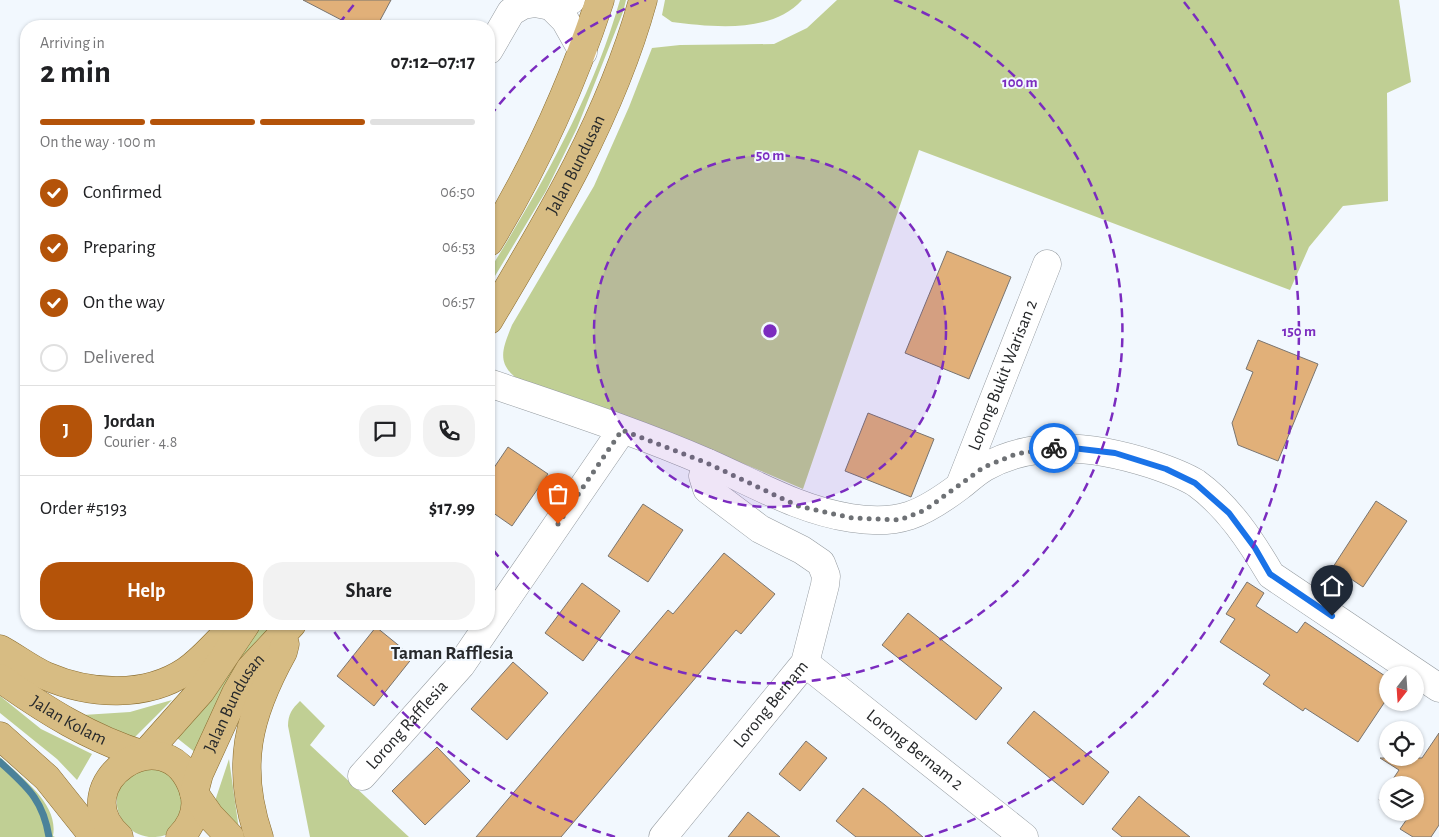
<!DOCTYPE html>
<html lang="en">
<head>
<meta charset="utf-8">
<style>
  :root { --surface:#fff; --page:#f2f2f2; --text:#202124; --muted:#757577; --line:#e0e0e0; --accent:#b45309 }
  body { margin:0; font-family:"Alegreya Sans",sans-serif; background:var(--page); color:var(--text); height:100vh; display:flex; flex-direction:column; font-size:19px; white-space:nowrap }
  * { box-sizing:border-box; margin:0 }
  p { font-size:16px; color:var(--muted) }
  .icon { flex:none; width:28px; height:28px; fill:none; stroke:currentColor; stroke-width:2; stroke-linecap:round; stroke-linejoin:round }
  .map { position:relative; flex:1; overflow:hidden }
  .side { position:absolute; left:20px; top:20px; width:475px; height:610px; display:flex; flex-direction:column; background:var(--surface); border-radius:20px; box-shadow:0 1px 4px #0004 }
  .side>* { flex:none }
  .needle { width:32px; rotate:197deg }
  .tools { position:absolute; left:1379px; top:666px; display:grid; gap:10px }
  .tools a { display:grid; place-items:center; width:45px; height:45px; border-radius:50%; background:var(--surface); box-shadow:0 1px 4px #0004; font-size:25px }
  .pin { position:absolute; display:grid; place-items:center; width:42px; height:42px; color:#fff; margin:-51px -21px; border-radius:50% 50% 50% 0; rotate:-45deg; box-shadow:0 0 5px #0007 }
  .pin .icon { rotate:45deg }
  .courier { position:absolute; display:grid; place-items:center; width:50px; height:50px; margin:-25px; border:4px solid #1a73e8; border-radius:50%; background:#fff; color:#222; box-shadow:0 1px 6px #0007 }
  .headline em { font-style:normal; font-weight:700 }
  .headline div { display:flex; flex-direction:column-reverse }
  .headline { display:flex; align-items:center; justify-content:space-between; height:85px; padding:0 20px }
  h1 { font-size:32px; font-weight:700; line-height:38px }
  .bar { display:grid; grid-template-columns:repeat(4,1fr); gap:8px 5px; align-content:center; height:60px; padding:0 20px }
  .bar i { height:6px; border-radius:4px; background:var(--line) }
  .bar .active { background:var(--accent) }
  .bar p { grid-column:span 4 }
  .line { display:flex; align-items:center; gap:12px; padding:0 20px; border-top:1px solid var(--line) }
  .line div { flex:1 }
  .round { display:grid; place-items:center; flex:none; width:52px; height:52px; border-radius:20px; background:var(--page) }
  ol { padding:0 20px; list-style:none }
  li { display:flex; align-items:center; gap:15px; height:55px }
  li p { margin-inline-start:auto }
  li .icon { padding:5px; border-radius:50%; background:var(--accent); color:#fff; stroke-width:4 }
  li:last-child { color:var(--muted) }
  li i { width:28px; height:28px; border:2px solid var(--line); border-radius:50% }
  .button { display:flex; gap:10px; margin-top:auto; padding:10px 20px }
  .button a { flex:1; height:58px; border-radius:20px; background:var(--accent); color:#fff; font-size:20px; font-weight:700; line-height:58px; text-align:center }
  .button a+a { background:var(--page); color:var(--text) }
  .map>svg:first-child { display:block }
  .green { fill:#c0cf94 }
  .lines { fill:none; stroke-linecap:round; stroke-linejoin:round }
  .stream { stroke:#4b829a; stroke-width:7 }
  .building { fill:#e1b079; stroke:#79746f }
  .minor-casing { stroke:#959ba0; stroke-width:29 }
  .major-casing { stroke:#886b2e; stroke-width:29 }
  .minor { stroke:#fff; stroke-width:28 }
  .major { stroke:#d7bc83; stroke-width:28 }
  .done { stroke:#6e7175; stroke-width:5; stroke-dasharray:0 9 }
  .route { stroke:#1a73e8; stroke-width:6 }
  .ring { fill:none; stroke:#7b2cbf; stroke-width:2.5; stroke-dasharray:9 6 }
  .labels { text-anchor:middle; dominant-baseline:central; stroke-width:4; stroke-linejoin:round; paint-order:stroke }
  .street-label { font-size:18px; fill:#27292b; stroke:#f2f8fe }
  .neighbourhood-label { font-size:19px; font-weight:bold; fill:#27292b; stroke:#f2f8fe }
  .centre { fill:#7b2cbf; stroke:#f2f8fe; stroke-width:2.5 }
  .ring-label { font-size:15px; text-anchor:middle; font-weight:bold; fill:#7b2cbf; stroke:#f2f8fe; stroke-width:4; stroke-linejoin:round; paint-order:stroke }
</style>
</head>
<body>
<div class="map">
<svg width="1439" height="837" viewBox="0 0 1439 837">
  <rect width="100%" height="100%" fill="#f2f8fe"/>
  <!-- green -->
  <path class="green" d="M620 0H626L623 12 577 128 546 191 489 286V271C542 185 592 98 620 0Z
    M665 0H802C771 34 713 27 672 22L662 15Z
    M837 0H1399L1411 82 1387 93 1388 201 1343 206 1309 247 1290 290 919 150 803 489C711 449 619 414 523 383 496 365 501 352 512 325L594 186 629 107 652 48 680 45 774 44 807 28Z
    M262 624H273L225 697 201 757 177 738 218 691Z
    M0 696 41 729 92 754 77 780 57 759 0 713Z
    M172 700 134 738 83 715 130 712Z
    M300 701 325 726 310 745 409 837H310L288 726C288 714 292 709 300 701Z
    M0 757C21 778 59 803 53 836L55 837H0Z
    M229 759 240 837 215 801Z
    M154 768 174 776 187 805C182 813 177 825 171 832 166 836 159 837 153 837 120 837 102 794 132 775 137 771 147 770 154 768Z"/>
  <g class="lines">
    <!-- stream -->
    <path class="stream" d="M0 762C27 787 43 799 49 837"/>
  </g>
  <!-- building -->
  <path class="building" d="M303 0H391L377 26H353Z
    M947 251 1011 277 969 379 905 353Z
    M1258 340 1318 364 1278 461 1238 445 1232 423 1253 372 1246 369Z
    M868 413 934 439 911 497 845 471Z
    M508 447 548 474 512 526 489 510V475Z
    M1376 501 1407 521 1363 587 1333 567Z
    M643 504 683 530 648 582 608 556Z
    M724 553 775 594 741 634 736 630 561 837H476L668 610 673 614Z
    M1247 582 1264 593 1256 606 1297 633 1305 622 1388 678V697L1358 742 1305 708 1303 711 1263 684 1270 675 1220 642 1235 619 1226 614Z
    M582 583 620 611 583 661 545 633Z
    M908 613 1002 688 976 720 882 645Z
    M376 627 413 657 374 706 337 676Z
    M513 662 548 693 507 740 471 709Z
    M1034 711 1109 772 1083 805 1007 743Z
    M1439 733V825L1431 837H1413L1400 829 1407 819 1398 812H1415V785H1389L1399 770 1380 758H1422Z
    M806 741 827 758 800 791 779 774Z
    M437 747 470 781 425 825 392 791Z
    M1388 787V806L1379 800Z
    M863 788 885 805 923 837H856L836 821Z
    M1139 796 1146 802 1190 837H1122L1112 829Z
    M748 812 780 837H728Z"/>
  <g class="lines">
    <!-- minor casing -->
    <g class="minor-casing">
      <g id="minor">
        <path d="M551 6 565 20 583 52"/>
        <path d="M489 50 511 12 523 5 535 3 551 6 571 0"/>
        <path d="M489 383C562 408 637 432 708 463 756 484 799 510 851 518 899 526 923 514 960 486 968 480 976 472 985 467 1036 438 1098 447 1151 464 1166 469 1183 475 1196 483 1228 506 1251 541 1271 575L1439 688"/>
        <path id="s1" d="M960 485 1047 264"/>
        <path id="s2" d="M805 663 1024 837"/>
        <path id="s3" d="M362 776 461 665 622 430"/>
        <path id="s4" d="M663 837 805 663 825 585 826 576 821 563 802 550 760 529 707 489 703 476 707 463"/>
      </g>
    </g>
    <!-- major casing -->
    <g class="major-casing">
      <g id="major">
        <path d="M489 242C536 165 572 85 600 0"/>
        <path id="s5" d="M489 320C550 218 611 116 643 0"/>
        <path d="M0 649C15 657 30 669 46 676 90 695 146 698 186 671 201 661 213 646 226 634"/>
        <path id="s6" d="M0 678C45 710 91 739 144 755L201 691 246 624"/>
        <path d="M0 736 47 778 94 837"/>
        <path d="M119 837C61 785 166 712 193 789 199 807 193 824 180 837"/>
        <path id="s7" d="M230 837 210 816 194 793 199 774 236 693 250 669 292 624"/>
        <path d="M259 837C235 766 248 715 283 652L285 644"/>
      </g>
    </g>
    <!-- minor -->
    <use href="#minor" class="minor"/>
    <!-- major -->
    <use href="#major" class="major"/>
  </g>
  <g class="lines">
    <!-- done -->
    <path class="done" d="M558 524 622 430 707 463 798 506 852 518 900 520 925 510 984 467 1016 454 1054 448"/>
    <!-- route -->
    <path class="route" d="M1054 448 1064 447 1115 453 1166 469 1195 483 1229 513 1255 548 1270 574 1332 616"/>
  </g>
  <!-- distance rings -->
  <circle cx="770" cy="331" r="176" fill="#7b2cbf" fill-opacity=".12"/>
  <g class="ring">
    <circle cx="770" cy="331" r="176"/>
    <path d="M490 116A353 353 0 0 1 646 0M894 0A353 353 0 1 1 490 546"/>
    <path d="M615 837A529 529 0 0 1 331 627M339 24A529 529 0 0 1 356 2M1184 2A529 529 0 0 1 925 837"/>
  </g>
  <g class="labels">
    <!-- street labels -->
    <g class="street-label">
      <text stroke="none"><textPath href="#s5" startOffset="178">Jalan Bundusan</textPath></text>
      <text stroke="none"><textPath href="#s1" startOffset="118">Lorong Bukit Warisan 2</textPath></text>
      <text stroke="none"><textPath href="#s4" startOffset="171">Lorong Bernam</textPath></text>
      <text stroke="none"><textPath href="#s7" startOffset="156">Jalan Bundusan</textPath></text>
      <text stroke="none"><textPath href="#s6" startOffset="81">Jalan Kolam</textPath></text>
      <text stroke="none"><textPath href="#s3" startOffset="68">Lorong Rafflesia</textPath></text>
      <text stroke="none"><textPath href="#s2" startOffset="140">Lorong Bernam 2</textPath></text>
    </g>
    <!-- neighbourhood labels -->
    <g class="neighbourhood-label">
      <text x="452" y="653">Taman Rafflesia</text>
    </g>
  </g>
  <circle cx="770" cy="331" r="8" class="centre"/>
  <g class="ring-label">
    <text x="1020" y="87">100 m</text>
    <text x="770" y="160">50 m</text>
    <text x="1299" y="336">150 m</text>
  </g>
</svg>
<div class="tools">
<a><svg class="needle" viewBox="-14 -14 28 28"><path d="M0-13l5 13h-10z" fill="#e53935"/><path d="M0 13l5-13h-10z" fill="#757577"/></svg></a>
<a><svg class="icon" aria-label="locate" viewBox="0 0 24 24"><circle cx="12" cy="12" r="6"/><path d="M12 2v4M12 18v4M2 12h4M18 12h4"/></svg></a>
<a><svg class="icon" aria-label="layers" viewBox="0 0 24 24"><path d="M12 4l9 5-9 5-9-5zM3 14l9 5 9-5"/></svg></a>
</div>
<div class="pin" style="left:558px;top:524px;background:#ea580c"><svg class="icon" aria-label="bag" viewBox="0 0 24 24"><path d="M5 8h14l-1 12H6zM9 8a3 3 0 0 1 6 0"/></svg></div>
<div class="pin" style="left:1332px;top:616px;background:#1f2937"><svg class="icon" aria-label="home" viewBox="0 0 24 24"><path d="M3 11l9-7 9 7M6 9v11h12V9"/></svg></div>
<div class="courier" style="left:1054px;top:448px"><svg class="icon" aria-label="bike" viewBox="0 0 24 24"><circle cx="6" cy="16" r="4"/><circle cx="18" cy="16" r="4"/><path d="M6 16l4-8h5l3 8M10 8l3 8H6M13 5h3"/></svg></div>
<section class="side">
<div class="headline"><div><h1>2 min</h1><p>Arriving in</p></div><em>07:12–07:17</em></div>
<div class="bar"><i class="active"></i><i class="active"></i><i class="active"></i><i></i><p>On the way · 100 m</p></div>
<ol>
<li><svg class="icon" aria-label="check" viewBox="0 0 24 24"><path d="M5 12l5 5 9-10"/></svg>Confirmed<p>06:50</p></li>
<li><svg class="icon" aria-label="check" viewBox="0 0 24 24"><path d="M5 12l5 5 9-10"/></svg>Preparing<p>06:53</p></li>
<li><svg class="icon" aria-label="check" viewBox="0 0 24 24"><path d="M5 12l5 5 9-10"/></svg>On the way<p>06:57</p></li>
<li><i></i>Delivered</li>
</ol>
<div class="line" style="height:90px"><b class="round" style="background:var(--accent);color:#fff">J</b><div><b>Jordan</b><p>Courier · 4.8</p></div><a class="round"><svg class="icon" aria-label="chat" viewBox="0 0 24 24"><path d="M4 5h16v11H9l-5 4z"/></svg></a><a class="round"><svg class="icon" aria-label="phone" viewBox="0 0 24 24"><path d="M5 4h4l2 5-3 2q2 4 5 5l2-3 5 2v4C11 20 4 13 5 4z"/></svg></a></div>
<div class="line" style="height:65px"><div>Order #5193</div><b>$17.99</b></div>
<div class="button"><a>Help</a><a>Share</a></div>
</section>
</div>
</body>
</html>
